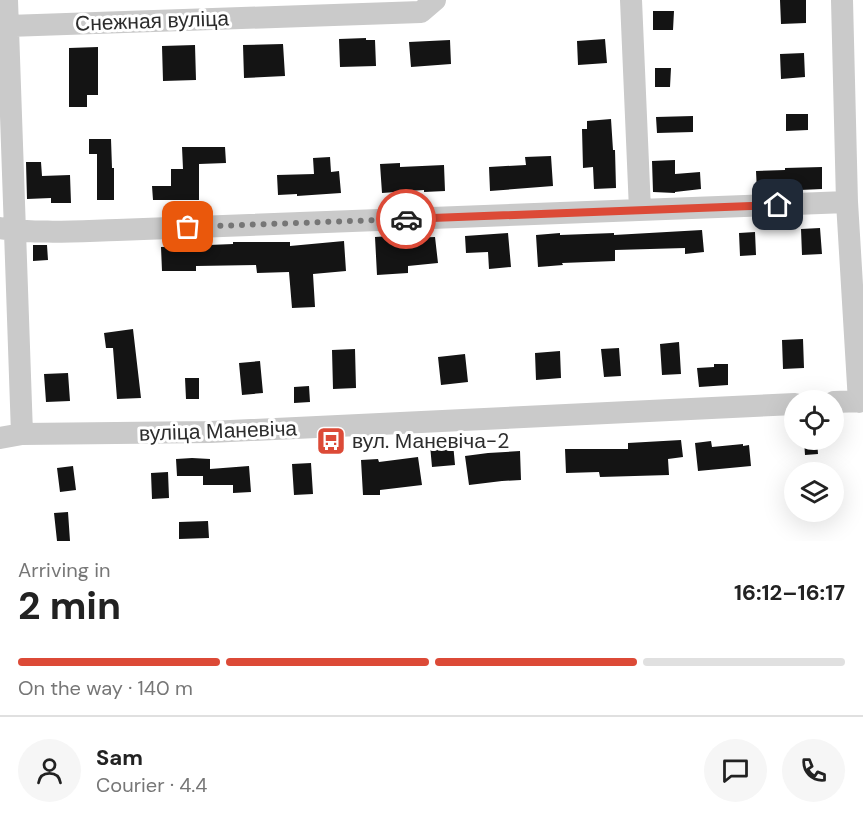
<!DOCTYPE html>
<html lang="en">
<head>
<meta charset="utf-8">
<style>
  :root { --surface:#fff; --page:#f6f6f6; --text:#222; --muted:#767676; --line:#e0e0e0; --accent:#dc4a37 }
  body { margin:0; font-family:"DM Sans",sans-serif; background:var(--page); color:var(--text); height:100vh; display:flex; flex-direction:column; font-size:22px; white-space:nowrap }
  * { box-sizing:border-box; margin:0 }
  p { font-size:20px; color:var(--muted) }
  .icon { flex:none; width:33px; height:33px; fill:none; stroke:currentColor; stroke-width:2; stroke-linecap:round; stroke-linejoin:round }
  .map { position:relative; height:541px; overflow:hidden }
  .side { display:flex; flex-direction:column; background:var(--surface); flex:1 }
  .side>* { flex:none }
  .controls { position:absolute; left:784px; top:390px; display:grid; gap:12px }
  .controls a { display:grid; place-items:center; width:60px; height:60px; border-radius:50%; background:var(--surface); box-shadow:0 6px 24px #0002; font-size:30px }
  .pin { position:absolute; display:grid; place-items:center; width:51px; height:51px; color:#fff; margin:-26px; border-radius:12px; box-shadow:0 3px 9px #0006 }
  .courier { position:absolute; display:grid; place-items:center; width:60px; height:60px; margin:-30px; border:4px solid #dc4a37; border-radius:50%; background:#fff; color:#222; box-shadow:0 2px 8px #0007 }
  .head em { font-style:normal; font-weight:700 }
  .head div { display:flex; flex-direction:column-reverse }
  .head { display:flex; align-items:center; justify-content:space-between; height:102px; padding:0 18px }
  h1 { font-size:39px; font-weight:700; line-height:45px }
  .bar { display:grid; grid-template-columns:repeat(4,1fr); gap:9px 6px; align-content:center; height:72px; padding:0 18px }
  .bar i { height:8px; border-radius:4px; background:var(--line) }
  .bar .selected { background:var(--accent) }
  .bar p { grid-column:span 4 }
  .line { display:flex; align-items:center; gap:15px; padding:0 18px; border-top:2px solid var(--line) }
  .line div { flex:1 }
  .round { display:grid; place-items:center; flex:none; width:63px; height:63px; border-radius:32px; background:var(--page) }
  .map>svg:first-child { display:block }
  .building { fill:#141414 }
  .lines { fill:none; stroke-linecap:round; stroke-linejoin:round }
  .minor { stroke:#cacaca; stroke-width:22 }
  .done { stroke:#767676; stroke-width:6; stroke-dasharray:0 10.8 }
  .route { stroke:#dc4a37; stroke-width:8 }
  .labels { text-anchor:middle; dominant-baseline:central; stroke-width:6; stroke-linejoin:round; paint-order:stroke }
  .street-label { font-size:21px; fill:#2d2d2d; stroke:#fff }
  .poi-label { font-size:21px; fill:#2d2d2d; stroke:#fff; text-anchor:start }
</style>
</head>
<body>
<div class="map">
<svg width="863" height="541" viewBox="0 0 863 541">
  <rect width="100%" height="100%" fill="#fff"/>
  <!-- building -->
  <path class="building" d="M780 0H806V23L781 24Z
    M653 11H674L673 30H653Z
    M366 38V40H375L376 66 340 67 339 39Z
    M605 39 607 63 578 65 577 41Z
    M450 40 451 64 411 67 409 42Z
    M283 44 285 76 244 78 243 45Z
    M195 45 196 80 163 81 162 46Z
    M98 47V95H87V107H69V48Z
    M804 53 805 77 781 79 780 54Z
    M655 68H671L670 87H655Z
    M786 114H808V130L786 131Z
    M693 116V132L657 133 656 117Z
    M611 119 613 150H615L616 188 594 189 593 167 583 168 582 129H587V121Z
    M89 139H111L112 168H114V200H97V154H89Z
    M182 147H225L226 163 199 164V200H153L152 186H171V169H183Z
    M551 156 553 186 490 191 489 167 526 165 525 157Z
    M330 157 331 172 339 171 341 193 297 196V194L278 195 277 175 314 174 313 158Z
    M675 160V174L700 172 701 189 675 192V193L653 192 652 161Z
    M26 162H41L42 176 70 175 71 203H51V198L27 199Z
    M400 163V167L444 165 445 191 424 192V190L382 193 380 164Z
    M822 167V189L757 192 756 171 785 170V168Z
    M820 228 822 254 802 255 801 229Z
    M702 230 704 252 685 254V248L615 250V261L562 263 563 265 538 267 536 235 560 233V235L614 233V235Z
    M755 232 756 255 740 256 739 233Z
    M508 233 511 267 489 269 488 252 466 253 465 236Z
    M406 235V238L435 237 438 263 408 266V273L377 275 375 237Z
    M344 241 346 271 313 274 315 307 292 308 289 272 257 273 256 265 196 266V271H162L161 247 233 244V242H290V246Z
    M33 245H47L48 260 33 261Z
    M133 329 141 398 117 399 113 348H106L104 333Z
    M803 339 804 368 783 369 782 340Z
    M679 342 681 374 662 375 660 344Z
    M619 348 621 376 604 377 601 349Z
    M355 349 356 388 333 389 332 350Z
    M560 351 561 378 536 380 535 353Z
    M465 354 468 382 441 385 438 357Z
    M260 361 263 393 242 395 239 363Z
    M714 364H728V385L699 387 697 368 714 367Z
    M68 373 70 401 46 402 44 374Z
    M185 378H199V399H186Z
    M309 386 310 402 294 403V387Z
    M681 440 683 457 668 459 669 475 600 477 599 472 566 473 565 449H628V443Z
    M804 440H817L818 454 805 455Z
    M711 441 712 447 743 444V446L749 445 751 466 698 471 695 443Z
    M453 443 455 465 432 467 430 445Z
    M520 451 521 480 502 481 469 485 465 456 488 453Z
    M418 457 422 485 380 490V495H363L361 460 378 459 379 462Z
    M192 458 210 459V469L249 466 251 492 233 493V485H203V476H177L176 459Z
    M311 463 313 494 294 495 292 464Z
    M73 466 76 490 60 492 57 468Z
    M168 472 169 498 152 499 151 473Z
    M68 512 70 541H57L54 513Z
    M208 521 209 538 179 539V522Z"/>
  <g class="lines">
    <!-- minor -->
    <path class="minor" d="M7 0 22 434
      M631 0 640 210
      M842 0 847 202 859 402
      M8 26 421 12 435 0
      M0 228C38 234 78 231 117 230L847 202
      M834 402 863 401
      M0 438 22 434 210 432 795 404"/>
  </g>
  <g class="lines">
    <!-- done -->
    <path class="done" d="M188 227 406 219"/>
    <!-- route -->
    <path class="route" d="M406 219 778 205"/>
  </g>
  <!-- icons -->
  <defs>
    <g id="bus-square" transform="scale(1.5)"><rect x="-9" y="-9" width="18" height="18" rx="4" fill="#dc4a37" stroke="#fff"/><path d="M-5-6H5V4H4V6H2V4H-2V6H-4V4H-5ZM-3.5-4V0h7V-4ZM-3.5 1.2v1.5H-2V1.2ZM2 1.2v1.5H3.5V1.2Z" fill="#fff"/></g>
  </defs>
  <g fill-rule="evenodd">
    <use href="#bus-square" x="331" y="441"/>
  </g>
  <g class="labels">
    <!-- street labels -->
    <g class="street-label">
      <text transform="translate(152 21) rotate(-2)">Снежная вуліца</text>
      <text transform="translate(218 431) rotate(-2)">вуліца Маневіча</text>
    </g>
    <!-- poi labels -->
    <g class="poi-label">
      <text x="352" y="441">вул. Маневіча-2</text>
    </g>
  </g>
</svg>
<div class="controls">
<a><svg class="icon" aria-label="locate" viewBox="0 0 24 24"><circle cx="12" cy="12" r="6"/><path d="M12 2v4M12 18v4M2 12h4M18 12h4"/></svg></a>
<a><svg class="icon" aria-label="layers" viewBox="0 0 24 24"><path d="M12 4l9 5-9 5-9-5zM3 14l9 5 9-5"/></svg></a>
</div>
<div class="pin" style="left:188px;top:227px;background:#ea580c"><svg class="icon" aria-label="bag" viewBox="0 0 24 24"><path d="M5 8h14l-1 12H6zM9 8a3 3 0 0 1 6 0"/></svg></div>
<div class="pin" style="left:778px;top:205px;background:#1f2937"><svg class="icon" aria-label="home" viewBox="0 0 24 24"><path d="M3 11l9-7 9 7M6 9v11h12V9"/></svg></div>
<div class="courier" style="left:406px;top:219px"><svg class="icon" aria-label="car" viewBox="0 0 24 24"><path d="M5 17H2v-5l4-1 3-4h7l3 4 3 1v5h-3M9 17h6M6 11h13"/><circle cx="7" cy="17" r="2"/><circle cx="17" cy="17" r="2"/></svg></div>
</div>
<section class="side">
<div class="head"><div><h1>2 min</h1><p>Arriving in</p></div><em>16:12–16:17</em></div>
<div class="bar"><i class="selected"></i><i class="selected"></i><i class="selected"></i><i></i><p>On the way · 140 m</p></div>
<div class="line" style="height:108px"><a class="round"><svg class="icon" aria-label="person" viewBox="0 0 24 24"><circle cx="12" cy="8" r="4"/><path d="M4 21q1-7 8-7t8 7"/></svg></a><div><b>Sam</b><p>Courier · 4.4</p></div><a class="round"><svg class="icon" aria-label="chat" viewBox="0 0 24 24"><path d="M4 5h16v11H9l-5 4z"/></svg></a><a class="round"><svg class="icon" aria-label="phone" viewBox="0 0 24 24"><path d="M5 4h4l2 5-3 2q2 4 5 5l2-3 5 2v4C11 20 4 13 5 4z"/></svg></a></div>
</section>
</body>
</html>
